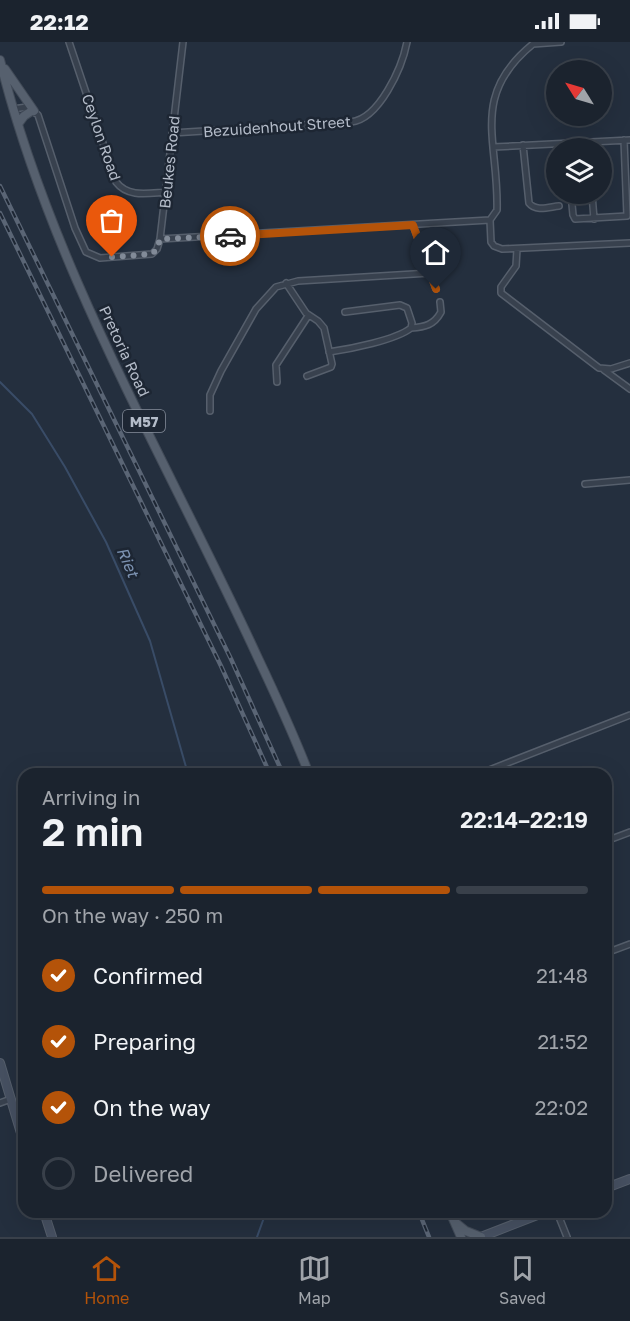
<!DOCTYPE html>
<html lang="en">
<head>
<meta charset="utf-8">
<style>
  :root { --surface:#1b232e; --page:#242b36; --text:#f1f3f6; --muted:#a0a4aa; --line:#39404a; --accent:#b45309 }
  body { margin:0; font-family:"Golos Text",sans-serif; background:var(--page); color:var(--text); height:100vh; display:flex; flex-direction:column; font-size:22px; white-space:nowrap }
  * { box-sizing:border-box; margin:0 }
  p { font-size:20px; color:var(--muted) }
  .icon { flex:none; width:33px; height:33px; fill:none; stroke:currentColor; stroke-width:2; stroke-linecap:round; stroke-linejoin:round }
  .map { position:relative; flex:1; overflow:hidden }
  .panel { position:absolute; left:18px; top:726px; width:594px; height:450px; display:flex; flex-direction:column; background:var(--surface); border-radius:18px; box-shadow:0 6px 24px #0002,0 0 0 2px var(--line) }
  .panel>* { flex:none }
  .needle { width:39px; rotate:307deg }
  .controls { position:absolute; left:546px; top:18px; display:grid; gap:12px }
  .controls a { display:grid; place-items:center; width:66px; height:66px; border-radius:50%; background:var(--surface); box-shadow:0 6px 24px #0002,0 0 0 2px var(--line); font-size:30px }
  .pin { position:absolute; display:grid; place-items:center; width:51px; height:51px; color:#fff; margin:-62px -26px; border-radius:50% 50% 50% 0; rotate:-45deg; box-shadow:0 0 6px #0007 }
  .pin .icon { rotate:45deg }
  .courier { position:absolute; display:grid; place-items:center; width:60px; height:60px; margin:-30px; border:4px solid #b45309; border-radius:50%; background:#fff; color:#222; box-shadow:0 2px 8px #0007 }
  .head em { font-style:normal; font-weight:600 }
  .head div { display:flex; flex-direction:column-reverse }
  .head { display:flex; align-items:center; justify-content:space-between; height:102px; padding:0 24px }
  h1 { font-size:39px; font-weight:600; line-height:45px }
  .bar { display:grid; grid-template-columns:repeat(4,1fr); gap:9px 6px; align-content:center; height:72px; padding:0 24px }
  .bar i { height:8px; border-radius:4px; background:var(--line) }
  .bar .on { background:var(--accent) }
  .bar p { grid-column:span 4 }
  ol { padding:0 24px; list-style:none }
  li { display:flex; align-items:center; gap:18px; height:66px }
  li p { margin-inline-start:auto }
  li .icon { padding:6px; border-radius:50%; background:var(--accent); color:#fff; stroke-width:4 }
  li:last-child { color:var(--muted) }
  li i { width:33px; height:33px; border:3px solid var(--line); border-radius:50% }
  .status { display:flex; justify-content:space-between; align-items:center; height:42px; padding:0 30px; background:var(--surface); direction:ltr }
  .status svg { height:16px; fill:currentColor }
  .tab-bar { display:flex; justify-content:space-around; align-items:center; height:84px; border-top:2px solid var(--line); background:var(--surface); font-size:16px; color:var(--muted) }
  .tab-bar a { display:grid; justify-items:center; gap:3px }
  .tab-bar .on { color:var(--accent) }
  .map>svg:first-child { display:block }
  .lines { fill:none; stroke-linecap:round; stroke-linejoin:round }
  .stream { stroke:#394c67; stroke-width:2 }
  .street-casing { stroke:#565f6c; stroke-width:8 }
  .secondary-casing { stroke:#565f6c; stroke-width:10 }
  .primary-casing { stroke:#414a57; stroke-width:10 }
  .street { stroke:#38414e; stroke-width:5 }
  .secondary { stroke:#465061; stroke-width:8 }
  .primary { stroke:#56606e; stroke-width:8 }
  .rail-casing { stroke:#5a6575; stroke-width:4.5 }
  .rail { stroke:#1d2633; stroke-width:2; stroke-dasharray:7; stroke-linecap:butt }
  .done { stroke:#828b98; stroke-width:6; stroke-dasharray:0 10.8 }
  .route { stroke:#b45309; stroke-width:8 }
  .labels { text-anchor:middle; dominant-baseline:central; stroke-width:5; stroke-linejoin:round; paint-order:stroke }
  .shield { fill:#1d2633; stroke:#878f9c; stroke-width:1.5 }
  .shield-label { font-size:14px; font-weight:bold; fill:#b4bcc9 }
  .street-label { font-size:15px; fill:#b4bcc9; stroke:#1d2633 }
  .water-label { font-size:16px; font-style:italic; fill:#7c92b1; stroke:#1d2633 }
</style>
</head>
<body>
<div class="status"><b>22:12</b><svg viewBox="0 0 49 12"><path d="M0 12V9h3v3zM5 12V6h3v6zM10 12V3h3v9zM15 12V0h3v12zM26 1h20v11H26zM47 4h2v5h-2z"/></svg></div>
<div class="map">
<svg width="630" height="1195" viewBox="0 0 630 1195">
  <rect width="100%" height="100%" fill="#242f3e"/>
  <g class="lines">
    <!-- stream -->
    <path class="stream" d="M0 340 32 372 65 425 106 500 150 599 188 732
      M257 1195 266 1170"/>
    <!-- street casing -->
    <g class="street-casing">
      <path id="street" d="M69 0 116 140C128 156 149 151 166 150
        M13 67 27 65 38 73 75 186 86 210 100 216 152 212 157 207 160 197 183 0
        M172 91 351 80C379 77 402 26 407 0
        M523 103 529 161C536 170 549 165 559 164
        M493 105 630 98
        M571 152 573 173 575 177 627 174 624 98
        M592 152 594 177
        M490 178 491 200 494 204 502 207 630 201
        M413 183 436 247
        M160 197 490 178 497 168C499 99 469 54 533 2L561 0
        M517 207 516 224 501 245V251L599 326 611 327 630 321
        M286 241 306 271 318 279 324 286 332 322 331 325 307 334
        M411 286C425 285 434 283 441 270L440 260
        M329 310C350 307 396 298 411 286L412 281 407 266 400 263 345 270
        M604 328 630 347
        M277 340 276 323 308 274
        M210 369V353L221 329 256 267 276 245 298 239 430 231
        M585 442 630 438
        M479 732 630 673
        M606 799 630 790
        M606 911 630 902
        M0 1061 11 1057
        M557 1170 567 1195"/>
    </g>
    <!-- secondary casing -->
    <g class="secondary-casing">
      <path id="secondary" d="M0 1021 24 1101
        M606 1146 630 1137
        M44 1170 52 1195
        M481 1195 545 1170"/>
    </g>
    <!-- primary casing -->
    <g class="primary-casing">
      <path id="primary" d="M0 18C51 226 169 422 258 616 276 654 294 693 309 732
        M5 27 34 69
        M18 82 24 74 33 68
        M450 1170 461 1195
        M455 1180 466 1189 481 1195"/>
    </g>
    <!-- street -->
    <use href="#street" class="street"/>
    <!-- secondary -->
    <use href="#secondary" class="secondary"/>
    <!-- primary -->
    <use href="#primary" class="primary"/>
    <!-- rail casing -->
    <g class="rail-casing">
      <path id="rail" d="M0 144 231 617 283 732
        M0 171 221 624 270 732
        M419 1170 429 1195"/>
    </g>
    <!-- rail -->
    <use href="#rail" class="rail"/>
  </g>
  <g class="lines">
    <!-- done -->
    <path class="done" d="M112 215 152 212 157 207 160 197 230 194"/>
    <!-- route -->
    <path class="route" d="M230 194 413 183 436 247"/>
  </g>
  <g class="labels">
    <!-- shield labels -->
    <rect class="shield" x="123" y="368" width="42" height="22" rx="4.5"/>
    <g class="shield-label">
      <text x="144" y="379">M57</text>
    </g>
    <!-- street labels -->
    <g class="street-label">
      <text transform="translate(277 84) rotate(-4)">Bezuidenhout Street</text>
      <text transform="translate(102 95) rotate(71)">Ceylon Road</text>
      <text transform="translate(169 120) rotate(-84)">Beukes Road</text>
      <text transform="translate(125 309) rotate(65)">Pretoria Road</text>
    </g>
    <!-- water labels -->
    <g class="water-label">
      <text transform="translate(128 520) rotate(66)">Riet</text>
    </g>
  </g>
</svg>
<div class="controls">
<a><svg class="needle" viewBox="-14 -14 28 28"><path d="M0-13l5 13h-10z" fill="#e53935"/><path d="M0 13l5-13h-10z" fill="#a0a4aa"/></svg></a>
<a><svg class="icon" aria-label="layers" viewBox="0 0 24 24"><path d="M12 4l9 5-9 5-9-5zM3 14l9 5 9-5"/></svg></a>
</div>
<div class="pin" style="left:112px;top:215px;background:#ea580c"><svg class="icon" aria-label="bag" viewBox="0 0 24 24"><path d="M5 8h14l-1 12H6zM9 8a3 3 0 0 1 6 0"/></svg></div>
<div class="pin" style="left:436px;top:247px;background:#1f2937"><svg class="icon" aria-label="home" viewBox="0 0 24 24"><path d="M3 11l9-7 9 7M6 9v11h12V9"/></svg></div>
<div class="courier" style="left:230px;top:194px"><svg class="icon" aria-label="car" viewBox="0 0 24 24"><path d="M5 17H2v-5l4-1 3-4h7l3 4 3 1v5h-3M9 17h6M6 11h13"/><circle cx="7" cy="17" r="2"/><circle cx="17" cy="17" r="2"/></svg></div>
<section class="panel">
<div class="head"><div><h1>2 min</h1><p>Arriving in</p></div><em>22:14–22:19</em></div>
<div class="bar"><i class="on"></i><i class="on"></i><i class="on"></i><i></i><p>On the way · 250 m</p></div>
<ol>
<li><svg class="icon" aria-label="check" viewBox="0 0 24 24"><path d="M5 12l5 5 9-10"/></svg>Confirmed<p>21:48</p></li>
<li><svg class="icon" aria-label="check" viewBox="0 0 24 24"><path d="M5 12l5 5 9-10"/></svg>Preparing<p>21:52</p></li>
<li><svg class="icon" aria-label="check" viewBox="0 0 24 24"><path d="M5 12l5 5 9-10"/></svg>On the way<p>22:02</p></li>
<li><i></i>Delivered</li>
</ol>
</section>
</div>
<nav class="tab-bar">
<a class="on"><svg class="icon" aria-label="home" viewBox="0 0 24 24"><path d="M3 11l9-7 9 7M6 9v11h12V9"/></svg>Home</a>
<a><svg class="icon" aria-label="map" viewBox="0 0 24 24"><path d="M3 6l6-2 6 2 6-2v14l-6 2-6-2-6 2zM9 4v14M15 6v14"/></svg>Map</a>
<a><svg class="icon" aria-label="saved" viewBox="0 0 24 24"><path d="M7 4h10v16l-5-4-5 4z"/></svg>Saved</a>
</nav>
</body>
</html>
